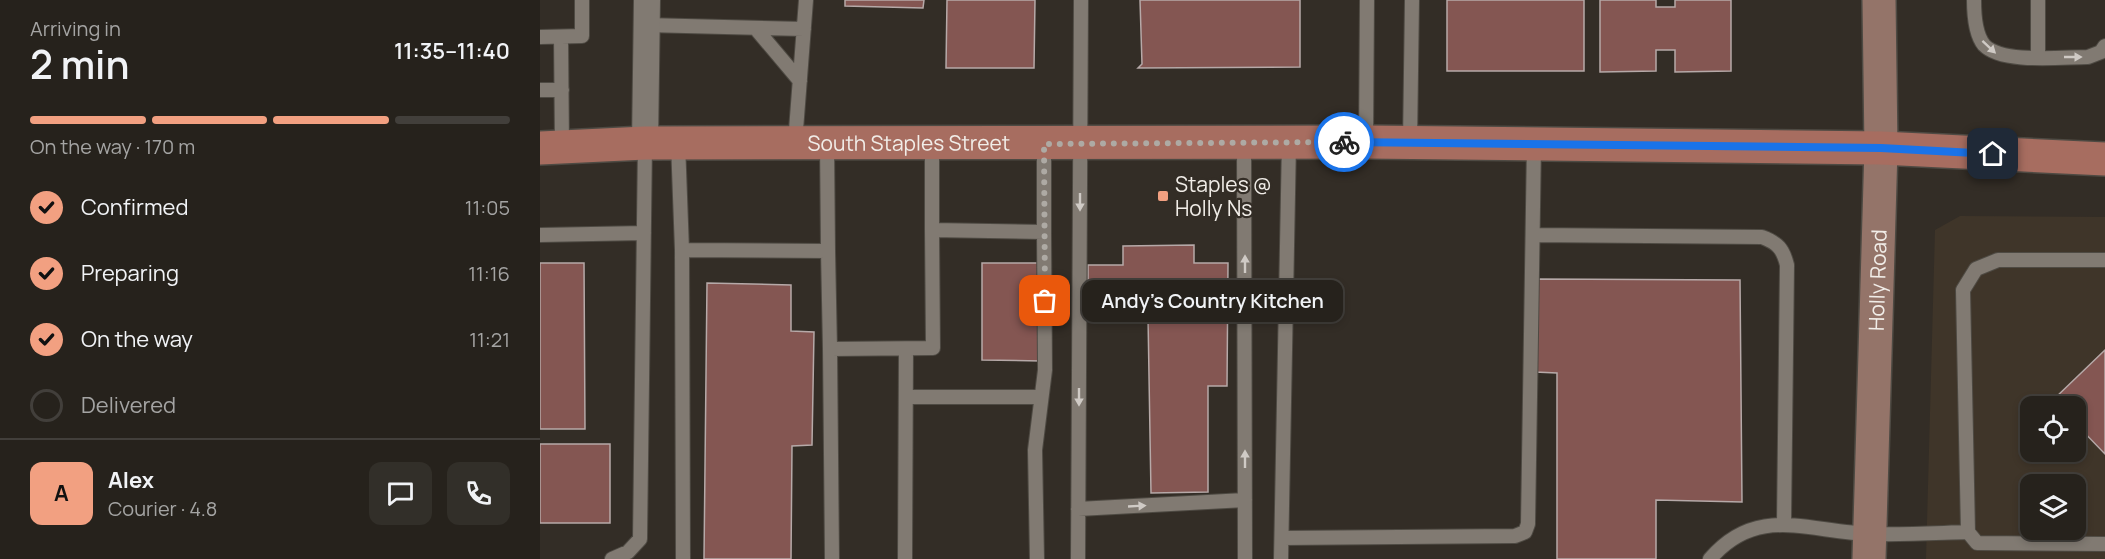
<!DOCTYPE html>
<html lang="en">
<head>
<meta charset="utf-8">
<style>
  :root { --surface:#26221c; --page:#322f29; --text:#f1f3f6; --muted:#a4a4a3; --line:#423f3b; --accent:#f2a081 }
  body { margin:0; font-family:Manrope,sans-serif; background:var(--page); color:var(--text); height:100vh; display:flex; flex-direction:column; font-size:22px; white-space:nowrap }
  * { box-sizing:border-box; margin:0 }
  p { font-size:20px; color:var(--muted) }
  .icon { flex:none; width:33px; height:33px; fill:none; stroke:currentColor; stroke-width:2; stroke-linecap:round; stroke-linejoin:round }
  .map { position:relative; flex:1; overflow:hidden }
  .details { display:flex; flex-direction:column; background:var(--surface); width:540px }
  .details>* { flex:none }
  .controls { position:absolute; left:1480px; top:396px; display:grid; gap:12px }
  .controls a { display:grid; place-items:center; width:66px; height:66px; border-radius:12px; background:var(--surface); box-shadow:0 3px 9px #0003,0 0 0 2px var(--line); font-size:30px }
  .pin { position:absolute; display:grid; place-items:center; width:51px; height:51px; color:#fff; margin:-26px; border-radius:12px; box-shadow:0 3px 9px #0006 }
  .courier { position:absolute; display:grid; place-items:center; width:60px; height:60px; margin:-30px; border:4px solid #1a73e8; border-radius:50%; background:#fff; color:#222; box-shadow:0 2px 8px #0007 }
  .bubble { position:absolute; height:42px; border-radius:12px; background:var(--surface); box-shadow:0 3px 9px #0003,0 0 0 2px var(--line); font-size:20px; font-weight:600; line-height:42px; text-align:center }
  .overview em { font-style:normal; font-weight:600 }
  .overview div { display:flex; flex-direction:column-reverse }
  .overview { display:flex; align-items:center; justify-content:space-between; height:102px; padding:0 30px }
  h1 { font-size:39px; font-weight:600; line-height:45px }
  .bar { display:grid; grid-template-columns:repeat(4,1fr); gap:9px 6px; align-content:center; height:72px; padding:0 30px }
  .bar i { height:8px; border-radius:4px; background:var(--line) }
  .bar .on { background:var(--accent) }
  .bar p { grid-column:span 4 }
  .line { display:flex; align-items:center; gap:15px; padding:0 30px; border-top:2px solid var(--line) }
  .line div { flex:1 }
  .round { display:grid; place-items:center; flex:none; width:63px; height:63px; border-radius:12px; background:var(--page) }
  ol { padding:0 30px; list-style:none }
  li { display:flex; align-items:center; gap:18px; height:66px }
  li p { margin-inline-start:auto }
  li .icon { padding:6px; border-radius:50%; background:var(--accent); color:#111; stroke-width:4 }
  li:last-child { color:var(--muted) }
  li i { width:33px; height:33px; border:3px solid var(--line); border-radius:50% }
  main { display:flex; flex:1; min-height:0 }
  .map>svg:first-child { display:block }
  .built { fill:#3f3529; fill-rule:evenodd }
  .building { fill:#845652; stroke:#b6a9a8; stroke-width:1.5 }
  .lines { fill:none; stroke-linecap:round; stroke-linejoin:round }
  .lane-casing { stroke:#4e4a43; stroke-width:16 }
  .street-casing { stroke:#4e4a43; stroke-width:28 }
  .secondary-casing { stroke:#4e4a43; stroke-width:36 }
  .primary-casing { stroke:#4e4a43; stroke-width:36 }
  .lane { stroke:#817a72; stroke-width:14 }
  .street { stroke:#817a72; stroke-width:26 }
  .secondary { stroke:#947469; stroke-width:33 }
  .primary { stroke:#a76d60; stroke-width:33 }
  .oneway { fill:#cfcac5 }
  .done { stroke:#aeaaa4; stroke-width:6; stroke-dasharray:0 10.8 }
  .route { stroke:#1a73e8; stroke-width:8 }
  .poi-dot { fill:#f2a081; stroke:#332d26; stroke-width:2 }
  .labels { text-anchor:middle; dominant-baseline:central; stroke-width:4.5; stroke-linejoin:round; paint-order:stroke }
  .street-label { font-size:21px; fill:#f1ede8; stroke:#332d26 }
  .poi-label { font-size:21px; fill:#f1ede8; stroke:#332d26; text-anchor:start }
</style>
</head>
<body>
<main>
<section class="details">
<div class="overview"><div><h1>2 min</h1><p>Arriving in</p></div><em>11:35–11:40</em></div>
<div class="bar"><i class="on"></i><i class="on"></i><i class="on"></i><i></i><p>On the way · 170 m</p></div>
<ol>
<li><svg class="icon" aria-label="check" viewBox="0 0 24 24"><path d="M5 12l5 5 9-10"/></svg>Confirmed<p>11:05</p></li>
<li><svg class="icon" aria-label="check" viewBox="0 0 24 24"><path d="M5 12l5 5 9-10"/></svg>Preparing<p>11:16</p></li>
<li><svg class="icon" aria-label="check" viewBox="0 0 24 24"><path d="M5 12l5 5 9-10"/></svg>On the way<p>11:21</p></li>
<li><i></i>Delivered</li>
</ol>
<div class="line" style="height:108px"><b class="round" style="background:var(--accent);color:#111">A</b><div><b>Alex</b><p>Courier · 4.8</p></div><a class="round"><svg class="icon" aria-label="chat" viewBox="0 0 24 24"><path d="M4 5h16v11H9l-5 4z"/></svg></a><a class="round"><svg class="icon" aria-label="phone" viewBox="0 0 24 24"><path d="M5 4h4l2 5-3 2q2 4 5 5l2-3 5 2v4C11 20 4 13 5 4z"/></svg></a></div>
</section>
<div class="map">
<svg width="1565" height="559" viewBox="0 0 1565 559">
  <rect width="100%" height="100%" fill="#332d26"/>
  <!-- built -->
  <path class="built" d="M1420 216 1565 217V559H1386L1395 230ZM1491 406H1536V452H1491ZM1491 484H1536V530H1491Z"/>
  <!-- building -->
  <path class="building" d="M305 0H384L383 8 305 6Z
    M407 0H495L494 68H406Z
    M600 0H760V67L598 68 602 64Z
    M907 0H1044V71H907Z
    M1060 0H1116V7H1135V0H1191V71L1135 72V50H1116V71L1060 72Z
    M654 245V263H688L687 386H668V492L611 493 608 317 548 318V265H583V246Z
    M0 263H44L45 429H0Z
    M442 263H501V361L442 360Z
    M997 279 1200 280 1202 502 1116 500V559H1017V373L995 372Z
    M167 283 251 285V331L274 332 272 445 252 446 251 559H164Z
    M1565 350V454L1536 424V406H1519L1513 400Z
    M0 444H70V523H0Z"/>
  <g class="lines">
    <!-- lane casing -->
    <g class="lane-casing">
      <path id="lane" d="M1434 0C1434 14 1435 34 1444 45 1462 64 1522 57 1548 57L1561 52 1565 46
        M1498 0V57
        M106 25 264 29
        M217 30 260 81
        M0 37 42 36V0
        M21 37 22 147
        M0 90H22
        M826 142 827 0
        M138 143 142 250 288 251 287 144
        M255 143 266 0
        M392 143V230L504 232V144
        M704 143 705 559
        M870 143 872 0
        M0 235 104 233
        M993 235 1222 237C1238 243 1243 249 1247 265L1244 523
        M142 250 143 559
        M288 251 290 349 393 348 392 230
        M1565 260H1458L1436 269 1423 290 1428 532 1437 543 1565 544
        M290 349 292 559
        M367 397H501
        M538 509 705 500
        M742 538 975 536 985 532 988 524 994 144
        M72 559 88 552 100 539 105 143
        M365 559 366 349
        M497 559 495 450 505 370 504 232
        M538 559 541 0
        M741 559 749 142
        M1170 559C1218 503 1270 533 1332 534 1364 535 1396 533 1428 532"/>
    </g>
    <!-- street casing -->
    <g class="street-casing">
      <path id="street" d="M105 143 107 0"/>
    </g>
    <!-- secondary casing -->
    <g class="secondary-casing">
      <g id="secondary">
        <path id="s1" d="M1329 559 1341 148 1339 0"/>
      </g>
    </g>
    <!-- primary casing -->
    <g class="primary-casing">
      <g id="primary">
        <path id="s2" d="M0 148 105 143 826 142 1341 148 1565 159"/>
      </g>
    </g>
    <!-- lane -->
    <use href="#lane" class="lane"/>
    <!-- street -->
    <use href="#street" class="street"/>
    <!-- secondary -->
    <use href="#secondary" class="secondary"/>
    <!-- primary -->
    <use href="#primary" class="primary"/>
  </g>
  <!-- one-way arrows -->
  <defs><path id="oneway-solid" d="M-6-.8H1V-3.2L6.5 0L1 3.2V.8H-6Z" transform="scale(1.5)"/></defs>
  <g class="oneway">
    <use href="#oneway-solid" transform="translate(1449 47) rotate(43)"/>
    <use href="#oneway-solid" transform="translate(1533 57)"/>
    <use href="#oneway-solid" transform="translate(540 202) rotate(90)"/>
    <use href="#oneway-solid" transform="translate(705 264) rotate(-90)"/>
    <use href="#oneway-solid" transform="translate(539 397) rotate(90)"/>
    <use href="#oneway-solid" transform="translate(705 459) rotate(-90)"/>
    <use href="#oneway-solid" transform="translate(597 506) rotate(-3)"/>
  </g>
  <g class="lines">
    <!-- done -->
    <path class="done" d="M505 301 504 144 804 142"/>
    <!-- route -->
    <path class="route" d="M804 142 1341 148 1453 154"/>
  </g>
  <!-- markers -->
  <rect class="poi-dot" x="617" y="190" width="12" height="12" rx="3"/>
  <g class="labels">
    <!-- street labels -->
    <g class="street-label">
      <text stroke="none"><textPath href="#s2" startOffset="369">South Staples Street</textPath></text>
      <text stroke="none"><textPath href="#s1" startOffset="279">Holly Road</textPath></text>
    </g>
    <!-- poi labels -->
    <g class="poi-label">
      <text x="635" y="184">Staples @<tspan x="635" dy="24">Holly Ns</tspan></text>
    </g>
  </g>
</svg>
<div class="controls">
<a><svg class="icon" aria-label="locate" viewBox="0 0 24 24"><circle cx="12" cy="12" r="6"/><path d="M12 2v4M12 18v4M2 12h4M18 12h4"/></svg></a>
<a><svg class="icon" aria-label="layers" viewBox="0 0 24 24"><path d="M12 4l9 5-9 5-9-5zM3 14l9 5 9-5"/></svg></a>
</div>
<div class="pin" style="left:505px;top:301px;background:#ea580c"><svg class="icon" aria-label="bag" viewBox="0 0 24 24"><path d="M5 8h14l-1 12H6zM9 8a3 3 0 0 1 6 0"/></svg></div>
<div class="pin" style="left:1453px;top:154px;background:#1f2937"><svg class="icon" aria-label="home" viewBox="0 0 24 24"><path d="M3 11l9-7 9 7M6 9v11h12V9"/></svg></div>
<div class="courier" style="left:804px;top:142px"><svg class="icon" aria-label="bike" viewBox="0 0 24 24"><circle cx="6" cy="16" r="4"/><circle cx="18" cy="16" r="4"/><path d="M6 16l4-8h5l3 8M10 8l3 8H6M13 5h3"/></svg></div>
<div class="bubble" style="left:542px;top:280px;width:261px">Andy's Country Kitchen</div>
</div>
</main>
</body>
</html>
